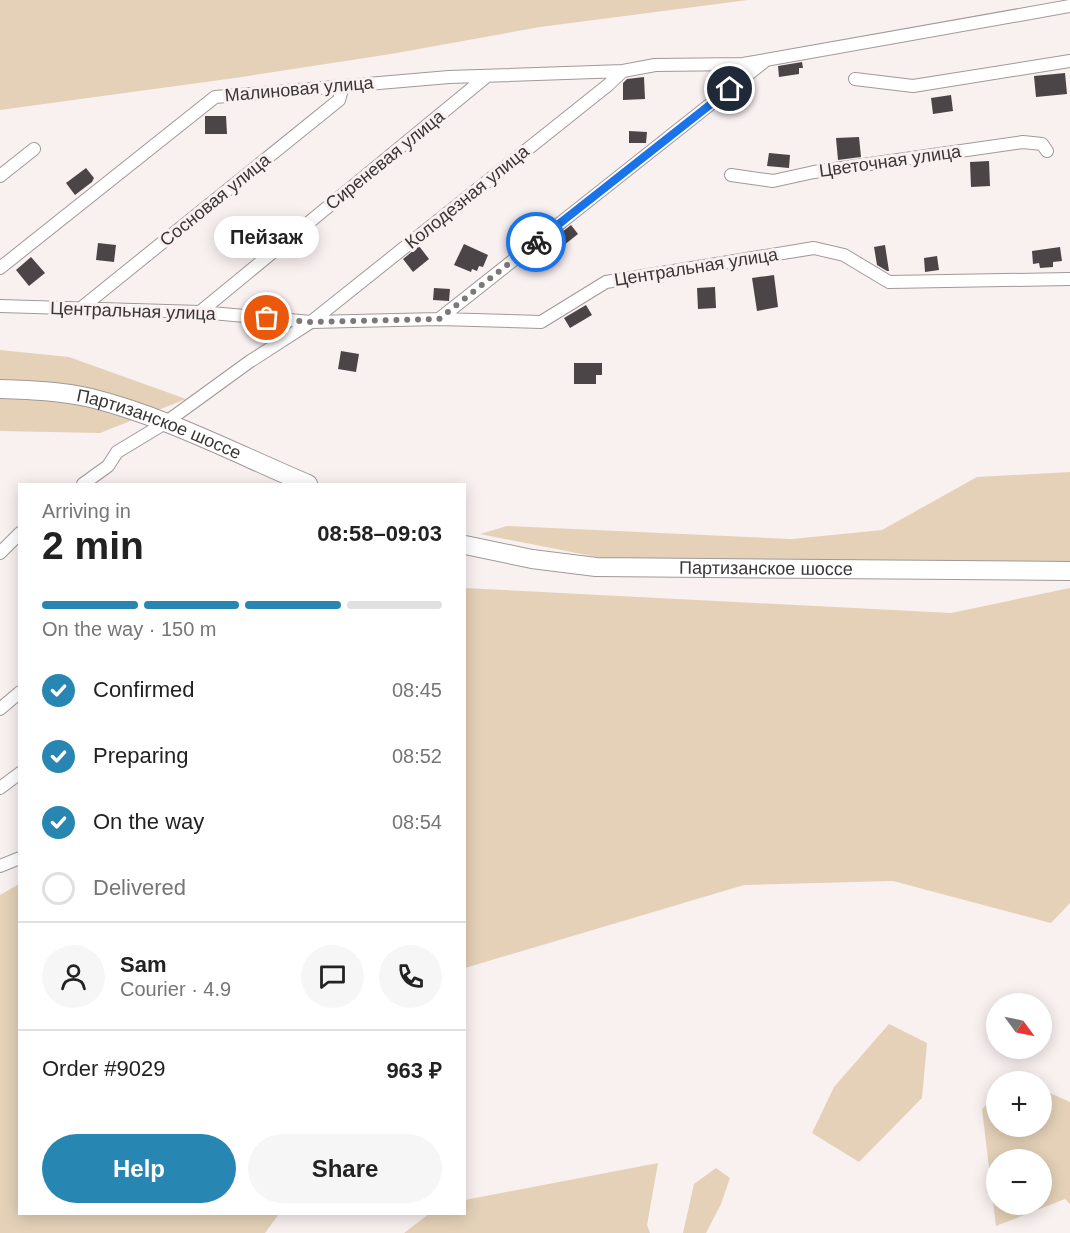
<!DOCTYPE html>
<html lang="en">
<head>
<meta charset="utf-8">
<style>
  :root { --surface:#fff; --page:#f6f6f6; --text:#222; --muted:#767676; --line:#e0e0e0; --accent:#2887b2 }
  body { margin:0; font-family:Arial,sans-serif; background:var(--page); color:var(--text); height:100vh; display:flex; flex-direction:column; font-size:22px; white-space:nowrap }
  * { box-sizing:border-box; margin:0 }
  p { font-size:20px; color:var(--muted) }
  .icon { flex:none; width:33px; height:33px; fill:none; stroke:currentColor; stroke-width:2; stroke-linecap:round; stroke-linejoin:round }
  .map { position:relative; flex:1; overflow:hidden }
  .drawer { position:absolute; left:18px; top:483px; width:448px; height:732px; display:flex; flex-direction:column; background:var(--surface); border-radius:0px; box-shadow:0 3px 15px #0003 }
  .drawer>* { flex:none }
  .needle { width:39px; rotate:123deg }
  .tools { position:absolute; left:986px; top:993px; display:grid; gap:12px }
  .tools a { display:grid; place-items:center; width:66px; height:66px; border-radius:50%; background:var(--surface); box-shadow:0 3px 15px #0003; font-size:30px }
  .pin { position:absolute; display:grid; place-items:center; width:51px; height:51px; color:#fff; margin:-26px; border:3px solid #fff; border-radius:50%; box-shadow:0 2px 6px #0007 }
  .courier { position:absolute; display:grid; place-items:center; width:60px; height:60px; margin:-30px; border:4px solid #1a73e8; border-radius:50%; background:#fff; color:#222; box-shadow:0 2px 8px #0007 }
  .bubble { position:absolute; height:42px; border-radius:21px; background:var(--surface); box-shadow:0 3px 15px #0003; font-size:20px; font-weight:700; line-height:42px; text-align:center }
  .summary em { font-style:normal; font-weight:700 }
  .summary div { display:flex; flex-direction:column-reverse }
  .summary { display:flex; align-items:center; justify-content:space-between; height:102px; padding:0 24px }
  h1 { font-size:39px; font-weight:700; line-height:45px }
  .bar { display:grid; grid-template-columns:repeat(4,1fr); gap:9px 6px; align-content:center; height:72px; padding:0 24px }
  .bar i { height:8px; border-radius:4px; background:var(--line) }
  .bar .selected { background:var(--accent) }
  .bar p { grid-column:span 4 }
  .line { display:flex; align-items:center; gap:15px; padding:0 24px; border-top:2px solid var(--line) }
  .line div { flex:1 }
  .round { display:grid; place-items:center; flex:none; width:63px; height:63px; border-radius:32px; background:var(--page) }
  ol { padding:0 24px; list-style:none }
  li { display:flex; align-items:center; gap:18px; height:66px }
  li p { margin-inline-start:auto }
  li .icon { padding:6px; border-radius:50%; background:var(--accent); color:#fff; stroke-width:4 }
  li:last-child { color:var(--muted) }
  li i { width:33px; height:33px; border:3px solid var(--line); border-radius:50% }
  .primary-button { display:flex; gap:12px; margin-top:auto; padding:12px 24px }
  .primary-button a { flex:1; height:69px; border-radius:36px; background:var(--accent); color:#fff; font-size:24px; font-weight:700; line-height:69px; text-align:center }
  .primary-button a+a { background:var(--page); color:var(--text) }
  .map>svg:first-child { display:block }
  .green { fill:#e4d1b8; fill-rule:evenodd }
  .building { fill:#4b4547 }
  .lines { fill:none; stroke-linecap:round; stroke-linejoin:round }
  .minor-casing { stroke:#a19999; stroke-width:14 }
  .secondary-casing { stroke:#a19999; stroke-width:20 }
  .minor { stroke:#fff; stroke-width:12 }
  .secondary { stroke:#fff; stroke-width:18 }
  .done { stroke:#7d7777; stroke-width:6; stroke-dasharray:0 10.8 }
  .route { stroke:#1a73e8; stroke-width:8 }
  .labels { text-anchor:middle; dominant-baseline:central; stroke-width:6; stroke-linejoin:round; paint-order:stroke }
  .street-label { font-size:18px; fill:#3a3636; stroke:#f9f0f0 }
</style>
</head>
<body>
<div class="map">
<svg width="1070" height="1233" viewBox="0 0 1070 1233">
  <rect width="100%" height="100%" fill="#f9f0f0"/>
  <!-- green -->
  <path class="green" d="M0 0H748L540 27 391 54 235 78 0 110Z
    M0 350 69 357 186 399 100 433 0 431Z
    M1070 472V561L822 564 612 560 480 534 507 526 792 539 882 530 977 477Z
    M465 588 951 613 1070 588V903L1051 923 893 881 744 885 465 968Z
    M19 884 20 1214H279L265 1233H0V895Z
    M889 1024 927 1043 922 1098 859 1162 812 1133 834 1087Z
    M1041 1089 1070 1102V1204L1065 1199 996 1226 982 1109 996 1095V1126H1041ZM996 1160H1041V1204H996Z
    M658 1163 647 1225 650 1233H404L429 1214H465V1200Z
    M716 1168 730 1178 721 1204 706 1233H683L694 1184Z"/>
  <!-- building -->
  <path class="building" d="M802 62 803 68H799V74L779 77 778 66Z
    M1065 73 1067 94 1036 97 1034 76Z
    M644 77 645 99 623 100V83L627 79Z
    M951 95 953 111 933 114 931 98Z
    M205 116H226L227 134H205Z
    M629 131 647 132 646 143H629Z
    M859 137 861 157 838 160 836 138Z
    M769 153 790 155 789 168 767 166Z
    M989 161 990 186 971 187 970 162Z
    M86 168 94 178 92 182 75 195 66 183Z
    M571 225 578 234 539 265 532 256Z
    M98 243 116 245 114 262 96 260Z
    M464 244 488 255 483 267 479 266 477 271 472 269 471 272 454 265Z
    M885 245 889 271H887L877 265 874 247Z
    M419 246 429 259 413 272 403 259Z
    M1060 247 1062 261 1053 262V267L1040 268 1039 263 1033 264 1032 251Z
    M937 256 939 270 925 272 924 258Z
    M31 257 45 273 29 286 16 270Z
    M774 275 778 307 757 311 752 278Z
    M715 287 716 308 698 309 697 288Z
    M434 288 450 289 449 301 433 300Z
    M586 305 592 315 570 328 564 318Z
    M341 351 359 354 356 372 338 369Z
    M574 363H602V375H596V384H574Z"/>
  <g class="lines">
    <!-- minor casing -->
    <g class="minor-casing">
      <path id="minor" d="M855 79 913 86 1070 61
        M731 175 773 181 814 172 1023 142 1042 144 1047 151
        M0 176 34 149
        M0 268 215 97 449 77 623 71 655 65 743 64 1070 6
        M0 306 200 312 311 322 439 319 541 322 606 282 814 248 844 255 889 282 1070 279
        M80 309 339 100 343 86
        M200 312 487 76
        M439 319 765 61
        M83 484 108 466 117 452 165 423 249 362 311 322 608 85 623 71
        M0 553 20 533
        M0 709 20 692
        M0 788 20 773
        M0 866 20 858"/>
    </g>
    <!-- secondary casing -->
    <g class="secondary-casing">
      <g id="secondary">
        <path id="s1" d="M0 389C30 390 61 391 91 398 164 416 239 455 308 484"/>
        <path id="s2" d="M465 545 532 559 596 567 1070 571"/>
      </g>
    </g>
    <!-- minor -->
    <use href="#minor" class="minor"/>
    <!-- secondary -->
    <use href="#secondary" class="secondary"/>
  </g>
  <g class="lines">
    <!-- done -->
    <path class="done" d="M267 318 311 322 439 319 536 242"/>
    <!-- route -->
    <path class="route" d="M536 242 730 89"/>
  </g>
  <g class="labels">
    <!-- street labels -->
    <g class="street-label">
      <text transform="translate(299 89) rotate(-5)">Малиновая улица</text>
      <text transform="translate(385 160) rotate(-39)">Сиреневая улица</text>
      <text transform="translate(890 161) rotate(-8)">Цветочная улица</text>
      <text transform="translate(467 197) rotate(-39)">Колодезная улица</text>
      <text transform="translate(215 200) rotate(-39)">Сосновая улица</text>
      <text transform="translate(696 267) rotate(-9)">Центральная улица</text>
      <text transform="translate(133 311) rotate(2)">Центральная улица</text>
      <text stroke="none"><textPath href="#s1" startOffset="164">Партизанское шоссе</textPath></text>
      <text stroke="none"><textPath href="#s2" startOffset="303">Партизанское шоссе</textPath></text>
    </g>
  </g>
</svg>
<div class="tools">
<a><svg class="needle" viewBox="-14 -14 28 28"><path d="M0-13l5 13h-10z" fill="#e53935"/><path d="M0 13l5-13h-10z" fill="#767676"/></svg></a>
<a>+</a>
<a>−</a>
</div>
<div class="pin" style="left:267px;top:318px;background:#ea580c"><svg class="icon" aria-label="bag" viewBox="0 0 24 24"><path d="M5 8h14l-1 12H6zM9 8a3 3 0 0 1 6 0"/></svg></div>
<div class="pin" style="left:730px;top:89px;background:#1f2937"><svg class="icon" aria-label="home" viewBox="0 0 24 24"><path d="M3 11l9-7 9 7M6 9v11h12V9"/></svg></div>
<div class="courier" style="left:536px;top:242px"><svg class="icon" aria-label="bike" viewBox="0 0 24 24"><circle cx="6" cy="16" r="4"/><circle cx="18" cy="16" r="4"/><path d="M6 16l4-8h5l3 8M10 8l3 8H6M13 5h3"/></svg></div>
<div class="bubble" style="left:214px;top:216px;width:105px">Пейзаж</div>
<section class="drawer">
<div class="summary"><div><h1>2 min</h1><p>Arriving in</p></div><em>08:58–09:03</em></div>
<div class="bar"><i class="selected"></i><i class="selected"></i><i class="selected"></i><i></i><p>On the way · 150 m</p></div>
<ol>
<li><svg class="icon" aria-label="check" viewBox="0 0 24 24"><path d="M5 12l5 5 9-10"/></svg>Confirmed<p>08:45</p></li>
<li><svg class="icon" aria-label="check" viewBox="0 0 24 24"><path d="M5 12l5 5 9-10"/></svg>Preparing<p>08:52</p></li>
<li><svg class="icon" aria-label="check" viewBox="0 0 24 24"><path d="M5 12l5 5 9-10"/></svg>On the way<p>08:54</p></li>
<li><i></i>Delivered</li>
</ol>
<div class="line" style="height:108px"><a class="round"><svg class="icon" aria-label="person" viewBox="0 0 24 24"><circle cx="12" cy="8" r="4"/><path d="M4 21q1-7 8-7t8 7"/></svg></a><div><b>Sam</b><p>Courier · 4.9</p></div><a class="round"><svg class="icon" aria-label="chat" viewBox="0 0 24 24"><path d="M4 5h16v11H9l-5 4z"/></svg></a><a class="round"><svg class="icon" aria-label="phone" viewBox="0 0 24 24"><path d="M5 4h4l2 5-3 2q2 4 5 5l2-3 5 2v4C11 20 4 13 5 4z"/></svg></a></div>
<div class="line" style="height:78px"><div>Order #9029</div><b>963 ₽</b></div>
<div class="primary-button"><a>Help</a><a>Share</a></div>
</section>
</div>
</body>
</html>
